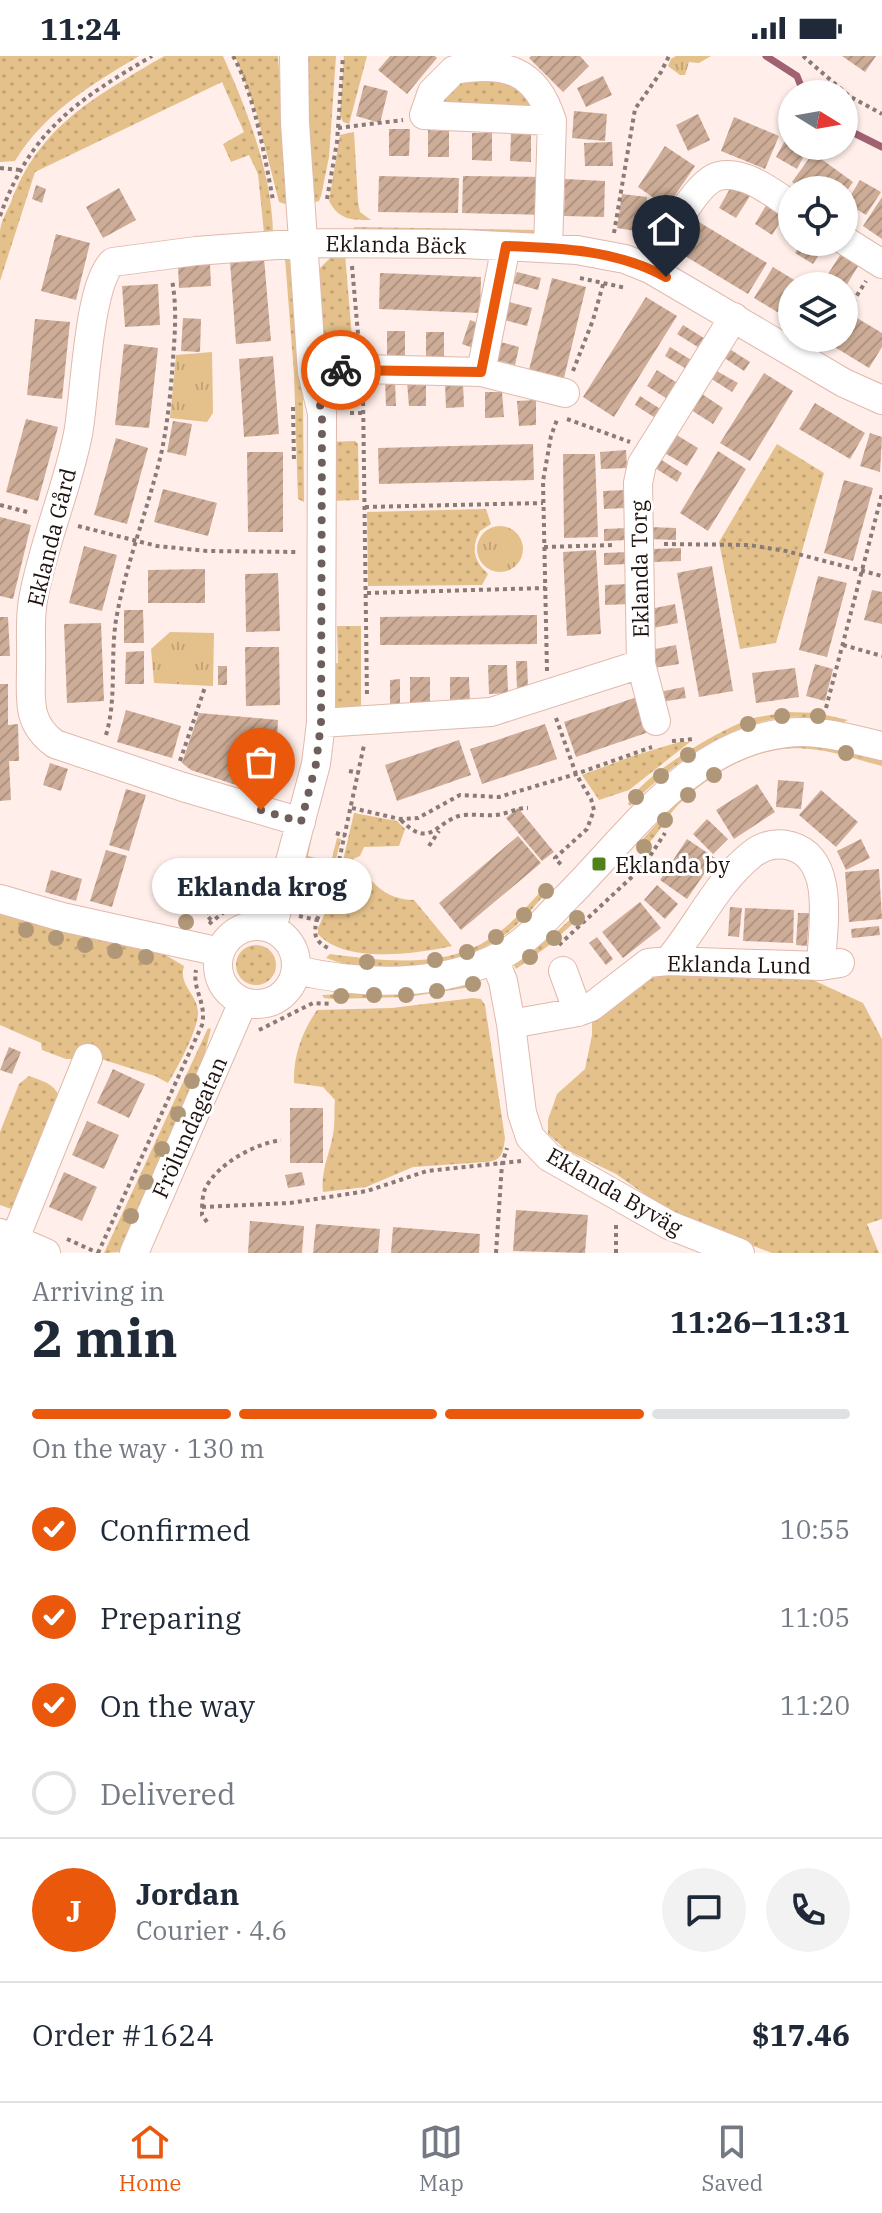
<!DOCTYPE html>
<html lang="en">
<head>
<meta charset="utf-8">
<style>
  :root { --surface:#fff; --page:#f2f2f3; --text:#1f2937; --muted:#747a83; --line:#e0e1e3; --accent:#ea580c }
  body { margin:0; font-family:"IBM Plex Serif",serif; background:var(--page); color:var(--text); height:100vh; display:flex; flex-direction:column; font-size:30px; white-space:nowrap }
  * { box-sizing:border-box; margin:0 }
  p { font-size:26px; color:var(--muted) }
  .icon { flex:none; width:44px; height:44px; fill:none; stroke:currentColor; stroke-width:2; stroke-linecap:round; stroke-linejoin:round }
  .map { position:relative; height:1197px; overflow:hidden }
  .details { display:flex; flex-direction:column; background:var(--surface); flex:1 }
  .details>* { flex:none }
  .needle { width:52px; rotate:101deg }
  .controls { position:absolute; left:778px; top:24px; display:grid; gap:16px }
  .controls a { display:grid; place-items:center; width:80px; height:80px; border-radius:50%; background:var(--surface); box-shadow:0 2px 6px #0004; font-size:40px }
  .pin { position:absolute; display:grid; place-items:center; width:68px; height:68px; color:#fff; margin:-82px -34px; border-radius:50% 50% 50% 0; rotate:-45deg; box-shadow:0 0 8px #0007 }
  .pin .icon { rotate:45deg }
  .courier { position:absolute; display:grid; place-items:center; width:80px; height:80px; margin:-40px; border:6px solid #ea580c; border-radius:50%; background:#fff; color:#222; box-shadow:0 2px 10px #0007 }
  .bubble { position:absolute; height:56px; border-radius:28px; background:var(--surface); box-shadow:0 2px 6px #0004; font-size:26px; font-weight:700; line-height:56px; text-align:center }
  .head em { font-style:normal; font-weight:700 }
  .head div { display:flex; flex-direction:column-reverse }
  .head { display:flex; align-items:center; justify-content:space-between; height:136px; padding:0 32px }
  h1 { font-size:52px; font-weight:700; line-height:60px }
  .bar { display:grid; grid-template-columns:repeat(4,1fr); gap:12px 8px; align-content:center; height:96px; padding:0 32px }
  .bar i { height:10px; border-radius:6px; background:var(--line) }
  .bar .on { background:var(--accent) }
  .bar p { grid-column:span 4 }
  .line { display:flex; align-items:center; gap:20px; padding:0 32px; border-top:2px solid var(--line) }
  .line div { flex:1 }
  .round { display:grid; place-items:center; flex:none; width:84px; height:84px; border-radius:42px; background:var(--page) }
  ol { padding:0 32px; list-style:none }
  li { display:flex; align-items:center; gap:24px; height:88px }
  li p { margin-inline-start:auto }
  li .icon { padding:8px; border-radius:50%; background:var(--accent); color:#fff; stroke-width:4 }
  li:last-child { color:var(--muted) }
  li i { width:44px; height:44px; border:4px solid var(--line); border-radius:50% }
  .status { display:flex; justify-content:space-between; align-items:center; height:56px; padding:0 40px; background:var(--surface); direction:ltr }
  .status svg { height:22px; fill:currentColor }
  .menu { display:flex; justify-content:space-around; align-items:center; height:112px; border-top:2px solid var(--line); background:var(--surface); font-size:22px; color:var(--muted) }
  .menu a { display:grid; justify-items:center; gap:4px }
  .menu .on { color:var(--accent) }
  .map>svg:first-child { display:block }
  .grass { fill:url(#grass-dots) }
  .park { fill:url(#park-tufts) }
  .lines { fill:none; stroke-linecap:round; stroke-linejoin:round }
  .stream { stroke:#a06272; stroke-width:7 }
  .building { fill:url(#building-hatch) }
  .minor-casing { stroke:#e0b9ac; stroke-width:30 }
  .path { stroke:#8a7b77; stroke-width:4; stroke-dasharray:4 4; stroke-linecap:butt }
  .minor { stroke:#fff; stroke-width:28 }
  .tree { fill:#b09778 }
  .done { stroke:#6d5f5b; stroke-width:8; stroke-dasharray:0 14.4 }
  .route { stroke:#ea580c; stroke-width:10 }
  .poi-dot { fill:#4f8319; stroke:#fff; stroke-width:3 }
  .labels { text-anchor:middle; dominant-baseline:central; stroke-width:6; stroke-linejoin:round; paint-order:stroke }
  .street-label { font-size:22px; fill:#1f120e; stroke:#fff }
  .poi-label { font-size:22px; fill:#1f120e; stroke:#fff; text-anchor:start }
</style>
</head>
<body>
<div class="status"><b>11:24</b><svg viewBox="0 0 49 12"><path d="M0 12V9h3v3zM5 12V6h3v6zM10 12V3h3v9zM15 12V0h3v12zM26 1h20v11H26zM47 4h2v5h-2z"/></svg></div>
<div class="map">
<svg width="882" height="1197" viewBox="0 0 882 1197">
  <defs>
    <pattern id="grass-dots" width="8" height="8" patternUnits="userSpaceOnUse" patternTransform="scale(2)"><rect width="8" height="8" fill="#e4c08b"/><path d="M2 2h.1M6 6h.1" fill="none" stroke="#c3a477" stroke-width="1.8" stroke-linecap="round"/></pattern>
    <pattern id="park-tufts" width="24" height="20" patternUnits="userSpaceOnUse" patternTransform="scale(2)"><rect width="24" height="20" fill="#e4c08b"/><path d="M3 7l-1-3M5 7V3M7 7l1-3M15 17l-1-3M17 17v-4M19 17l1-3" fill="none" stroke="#c3a477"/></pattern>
    <pattern id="building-hatch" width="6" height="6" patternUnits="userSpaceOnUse" patternTransform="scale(2)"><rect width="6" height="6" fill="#cdad97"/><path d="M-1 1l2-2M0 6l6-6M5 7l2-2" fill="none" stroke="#b09481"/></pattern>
  </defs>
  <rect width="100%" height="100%" fill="#ffeee9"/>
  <!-- grass -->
  <path class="grass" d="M0 0H139C91 29 45 56 15 105L0 106Z
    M164 0H223C247 54 272 117 273 177H264L258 118 249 99 231 106 223 88 244 76 222 26 35 116 0 225C0 209 0 191 0 175 1 165 7 155 11 146 40 68 97 40 164 0Z
    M235 0H278L288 149 279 146 256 55Z
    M304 0H336L329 101 321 140 319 145 312 147Z
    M344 0H367L349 68 343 66 340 59Z
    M508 19 517 33 538 50 440 53 437 43 454 34 466 20Z
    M354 76 358 146 360 156 371 164C351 164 339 164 329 145L340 79Z
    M354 171 537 174 539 179 354 174Z
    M345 198 354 305 324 301 319 213 332 200Z
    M285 202H289L292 209 303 344 304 446 298 443 294 318Z
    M355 385 358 388 359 444 329 445V386Z
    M777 388 824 417 776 587 740 593 719 486Z
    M486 453 491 468 480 475C471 492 473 504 488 518L482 529 368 530 367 456Z
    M337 570H361V655L331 660V608L338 607Z
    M788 656 817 657 848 664 842 667C826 665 809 660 792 661 730 665 672 707 630 750L628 748C639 721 716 676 745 665 758 660 774 659 788 656Z
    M679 686H690L629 734 599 744 582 719 633 700Z
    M801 686 882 703V710C858 704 834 695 810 693 760 687 712 716 678 749 665 762 657 782 643 792L642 784 687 734 745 697Z
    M354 757 397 765 405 773 399 790 364 791 360 800 353 803C373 826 382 843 414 844L452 890C416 898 345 908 318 878V872L326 855H347L354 832 338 826Z
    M307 779 312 780 308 800 331 806 337 782 341 783 334 811 318 852 298 849 300 814Z
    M545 831 549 834C533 851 519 870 500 882 457 912 375 921 326 902L330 898C384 905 448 914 495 879 514 866 529 848 545 831Z
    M0 858 164 898 184 910C178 930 198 938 198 957 198 974 177 1013 168 1027L155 1020 101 1003H66L42 994 41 987 0 969Z
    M576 858 577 864 548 890 516 913 514 910 516 906 551 881Z
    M236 909a20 20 0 1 1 40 0a20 20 0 1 1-40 0Z
    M683 916 813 924 863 947 882 983V1163L867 1168 879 1197H772L689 1165 660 1149 616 1118 565 1093 548 1078V1064L557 1038 585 1013 592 979V962L654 920Z
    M478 924 482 927 477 930 408 941 333 943 324 942 322 939 414 934Z
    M473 942 481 943 485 949 505 1082C503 1097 502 1105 486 1106L413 1111 366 1131 323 1136C320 1114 332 1094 334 1071 335 1062 334 1054 335 1044L323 1031 294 1027C293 1000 302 976 317 954L392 952Z
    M208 972 211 973 201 1012 119 1196 104 1197Z
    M29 1020C44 1026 58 1028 60 1046L14 1154 0 1149V1076L19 1028Z"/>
  <!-- park -->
  <path class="park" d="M676 0H711L699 7 689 6 685 19H680L668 10 671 3Z
    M212 296 213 357 207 366 170 362 176 299Z
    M477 493a23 23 0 1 1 46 0a23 23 0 1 1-46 0Z
    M170 576 214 577 213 630 154 627 151 593Z"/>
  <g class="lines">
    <!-- stream -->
    <path class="stream" d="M766 0 797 20 804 38
      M844 72 882 91"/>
  </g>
  <!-- building -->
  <path class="building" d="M390 0H435L437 2 407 38 378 14Z
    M531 0H580L589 10 563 36 529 2Z
    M842 0H876L865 16Z
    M603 20 612 39 586 51 577 32Z
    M364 29 388 35 380 67 356 60Z
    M574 55 607 58 605 85 572 82Z
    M698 58 710 84 688 95 676 69Z
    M734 61 779 80 765 113 721 95Z
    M389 73H410L409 100H389Z
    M428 74 449 75V101H428Z
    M472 77H492V105L472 104Z
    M511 77H531V106L510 105Z
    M789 77 792 79V90H809L797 113 776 101Z
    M612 86 613 110H585L584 87Z
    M665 90 695 110 667 151 638 131Z
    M813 97 853 126 844 139V134H803L792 126Z
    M379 120 459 122 458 157 378 156Z
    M463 120 544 121V159L462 157Z
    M565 123 605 125 604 161 564 160Z
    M860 124 881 136 866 159 846 147Z
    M36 129 46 133 42 147 32 143Z
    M732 129 750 140 736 162 719 152Z
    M119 132 136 164 103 182 86 151Z
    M622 138 647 141 642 176 617 172Z
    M882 141V183L863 170Z
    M768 146 786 157 772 179 755 168Z
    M699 166 767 207 748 238 680 197Z
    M56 178 90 187 76 244 41 235Z
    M802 186H827L813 208 795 197Z
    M842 196 860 207 846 230 828 218Z
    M264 202 271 285 236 288 230 205Z
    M210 208 211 230 179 232 178 210Z
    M773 211 804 230H792V265L754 242Z
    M517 216 541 222 538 234 513 227Z
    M380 217 481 221 480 257 379 253Z
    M552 222 586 231 562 330 527 322Z
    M158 228 160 269 125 271 122 230Z
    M646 241 677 260 614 361 583 341Z
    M509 246 532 252 527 270 504 264Z
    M852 259 882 277V291L869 312 833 290 838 282H844V272Z
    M183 262 201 263 200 296 181 295Z
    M35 263 70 266 62 343 27 339Z
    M470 264 481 268 473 292 462 288Z
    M683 269 707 284 701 293 677 278Z
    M387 275H405V300H387Z
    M426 276H444V301H426Z
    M497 285 519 291 515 309 492 303Z
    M124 288 158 292 149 372 115 369Z
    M670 291 693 305 688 314 665 300Z
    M728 292 750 306 744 315 723 301Z
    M273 300 279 378 244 381 239 303Z
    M657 314 679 328 669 344 647 330Z
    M715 314 738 327 732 336 710 322Z
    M764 317 793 335 750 405 720 387Z
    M385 325H395L396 350H386Z
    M426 325V350H409L407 326Z
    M463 326 464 351 446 352 445 327Z
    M485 336H502L504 361 485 362Z
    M702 338 723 352 713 368 691 354Z
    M640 340 662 354 657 363 635 349Z
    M536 344V369L519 370 517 345Z
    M815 347 865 377 850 403 799 373Z
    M26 363 58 371 38 445 6 436Z
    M173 365 192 368 186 400 167 396Z
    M870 377 882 381 880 416 860 410Z
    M675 378 698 392 687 410 663 396Z
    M116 382 148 392 127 468 94 459Z
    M533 388 534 424 379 428 378 392Z
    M626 394 627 412 601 413 600 396Z
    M718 395 746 413 708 475 680 457Z
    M247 396H283V476H248Z
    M563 398H595L598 481 564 482Z
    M660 403 682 417 677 426 655 412Z
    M844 424 873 432 853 505 824 497Z
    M163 433 217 447 208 480 154 466Z
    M627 434V452L604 453 603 435Z
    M0 461 31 469 13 543 0 540Z
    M649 471 676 472V484L649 483Z
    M627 472 628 484 604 485V473Z
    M84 490 117 499 102 555 69 547Z
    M681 492V505L653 506V493Z
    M596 494 601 578 567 580 563 496Z
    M628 496V508L604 509V497Z
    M712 510 733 635 699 641 677 517Z
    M205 513V547H148V514Z
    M278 517 280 575 246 576 245 518Z
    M818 520 847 527 827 601 799 594Z
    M628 528 629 548 605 549V529Z
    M872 534 882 536V568L864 564Z
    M675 548 678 567 653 572 650 553Z
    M124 554H143L144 587H124Z
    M537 559V588L380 589V561Z
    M0 561H8L10 600H0Z
    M101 567 104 645 67 647 64 568Z
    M676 589 679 608 654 612 650 594Z
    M245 591H279L280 649 246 650Z
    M144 595V628H125L126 596Z
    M516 605H527L528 632 517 633Z
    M815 608 833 613 825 645 806 640Z
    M488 609H507L508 637 489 638Z
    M218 610H227V629H218Z
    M795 612 799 641 756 647 752 617Z
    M410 621H430V648L410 649Z
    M450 621H469L470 647 450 648Z
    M400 623V649H390V624Z
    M0 628H8V669L18 668 19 705H9L11 744 0 745Z
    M684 631 686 642 661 646 659 636Z
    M637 641 649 676 576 701 564 666Z
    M126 654 181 670 172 702 117 686Z
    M199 657 278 664 275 712 263 738 191 714 182 707Z
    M545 668 557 703 482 728 470 693Z
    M459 684 471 719 397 745 385 709Z
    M50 707 68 713 61 735 43 729Z
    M778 724 804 726 801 753 776 751Z
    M757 728 775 756 734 783 716 754Z
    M126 733 146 739 129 795 109 789Z
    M821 734 858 766 836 791 799 759Z
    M518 752 554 796 542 805 506 762Z
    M707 763 728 783 713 798 693 778Z
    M518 780 541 807 461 874 439 847Z
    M687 783 715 802 687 843 660 824Z
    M861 783 870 802 846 814 837 795Z
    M106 794 127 800 112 851 90 845Z
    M879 813 882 863 849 866 845 816Z
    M51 814 82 823 76 845 45 836Z
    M657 829 678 848 665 863 644 844Z
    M337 835 349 837 348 847 336 845Z
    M640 846 661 872 623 902 602 876Z
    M730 851 742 852 739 881 728 880Z
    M745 852 794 854 793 887 743 885Z
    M798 857H809L807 890 796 889Z
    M879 870 880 879 852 882 851 873Z
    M597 881 613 903 606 909 589 887Z
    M9 991 21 996 12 1018 0 1014Z
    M113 1013 145 1028 129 1062 97 1047Z
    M290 1052H323V1107H290Z
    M87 1065 119 1079 104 1113 72 1099Z
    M64 1116 97 1131 82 1165 49 1151Z
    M302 1116 305 1129 288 1132 285 1119Z
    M516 1154 588 1159 585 1197 513 1195Z
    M250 1165 304 1170 302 1197H248Z
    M316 1168 380 1173 378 1197H313Z
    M393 1171 480 1178 479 1197H391Z"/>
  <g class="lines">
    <!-- minor casing -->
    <g class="minor-casing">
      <path id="minor" d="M844 184 882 208
        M548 192 552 65C536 13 504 5 454 14L432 36 424 59 552 65
        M650 213C663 191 695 125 719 120 744 114 773 137 792 150
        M312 316 361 313 481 316 565 337
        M481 316 506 190
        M656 665 641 608 638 427 642 408 734 261
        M321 667 491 656 641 608
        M301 766 183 731 55 688C26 667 31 643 31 611 32 589 29 566 33 544 43 487 67 434 78 378 85 342 88 227 113 206L196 195 304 187 464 188 577 194 625 203 650 213 844 327 882 344
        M0 843 62 861 220 896
        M218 909a39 39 0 1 1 78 0a39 39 0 1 1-78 0Z
        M272 873 316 708 321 667 322 357 312 316 295 67 294 0
        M494 904 503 925 511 968 522 1057 530 1081 549 1101 669 1169 740 1197
        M668 905C697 871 717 826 751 799 763 789 776 786 791 790 837 803 822 874 821 910
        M296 914C361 929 443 932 504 898 528 885 548 860 567 841 629 779 691 687 786 677 818 673 851 683 882 690
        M563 915 578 956
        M511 968 578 956 591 951 648 907 668 905 821 910 840 907
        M0 1177 46 1197
        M9 1197 88 1002
        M134 1197 243 946"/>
    </g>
    <!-- path -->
    <path class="path" d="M233 0C254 36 265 102 273 144
      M803 0 849 40 882 58
      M338 72 403 64
      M0 112 20 114
      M327 143 337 86 343 0
      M0 160C31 74 76 45 152 0
      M614 177 635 53 661 16 669 0
      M352 210 359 289
      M580 222 626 232
      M844 260 866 225
      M573 315 593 264 604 225
      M363 338 367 641
      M293 351 294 406
      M350 357H364
      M567 363 630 386
      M0 449 31 457
      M365 451 543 447
      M78 470 157 490 207 495 297 496
      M664 488 749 489 786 495 882 520
      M544 491 615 489
      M367 537 546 532
      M843 589 882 600
      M547 615 543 425 551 380 558 361
      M826 652 882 438
      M556 662 576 718 591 743 594 754 587 773 555 802 563 811
      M106 679C117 642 110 603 116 564 126 506 149 451 162 394 168 364 171 333 173 303 175 277 177 250 172 224
      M672 685 695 683
      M180 705 205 631
      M349 715 359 717
      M352 752 400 763 418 762 460 739 499 741 576 718 652 691
      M401 764C431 795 436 764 463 759 474 758 485 760 496 759 507 758 516 752 528 752
      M336 777 345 780
      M429 790 439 775
      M208 846 206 858 211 864
      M299 860 317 864C313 879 315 886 330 893
      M317 864 337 814 364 689
      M209 868 229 852 245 847 257 825
      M559 889 635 818 650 800 665 777
      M259 974 313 947 332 948
      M202 1151 290 1147 367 1135 427 1115 521 1105
      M207 1166 202 1159C202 1151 202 1141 205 1133 217 1108 254 1088 281 1084
      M67 1183 98 1197
      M98 1197 202 969C207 946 192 934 196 914
      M496 1197 502 1108 507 1092
      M616 1197V1169"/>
    <!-- minor -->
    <use href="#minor" class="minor"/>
  </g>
  <!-- trees -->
  <g class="tree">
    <circle cx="782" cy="660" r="8"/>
    <circle cx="818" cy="660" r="8"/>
    <circle cx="748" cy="668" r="8"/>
    <circle cx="846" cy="697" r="8"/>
    <circle cx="688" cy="699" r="8"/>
    <circle cx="714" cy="719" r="8"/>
    <circle cx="661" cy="720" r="8"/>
    <circle cx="688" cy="739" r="8"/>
    <circle cx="636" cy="741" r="8"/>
    <circle cx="665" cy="764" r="8"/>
    <circle cx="644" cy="791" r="8"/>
    <circle cx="268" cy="821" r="8"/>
    <circle cx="546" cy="835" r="8"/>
    <circle cx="524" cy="859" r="8"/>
    <circle cx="577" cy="862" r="8"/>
    <circle cx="186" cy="866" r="8"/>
    <circle cx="26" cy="874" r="8"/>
    <circle cx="496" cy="881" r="8"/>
    <circle cx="56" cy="882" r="8"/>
    <circle cx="554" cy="882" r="8"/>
    <circle cx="85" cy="889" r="8"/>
    <circle cx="115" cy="895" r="8"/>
    <circle cx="467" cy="896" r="8"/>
    <circle cx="146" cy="901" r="8"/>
    <circle cx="530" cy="901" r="8"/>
    <circle cx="435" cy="904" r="8"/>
    <circle cx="367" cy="906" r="8"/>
    <circle cx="473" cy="928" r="8"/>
    <circle cx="437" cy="935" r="8"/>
    <circle cx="374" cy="939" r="8"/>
    <circle cx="406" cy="939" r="8"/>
    <circle cx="341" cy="940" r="8"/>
    <circle cx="192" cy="1025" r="8"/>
    <circle cx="178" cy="1058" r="8"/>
    <circle cx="162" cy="1093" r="8"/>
    <circle cx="146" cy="1126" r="8"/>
    <circle cx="131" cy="1160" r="8"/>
  </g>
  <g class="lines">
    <!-- done -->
    <path class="done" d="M261 754 301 766 316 708 321 667 322 357 312 316 341 314"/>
    <!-- route -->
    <path class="route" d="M341 314 481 316 506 190C562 192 616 194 666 221"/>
  </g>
  <!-- markers -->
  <rect class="poi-dot" x="591" y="800" width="16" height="16" rx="4"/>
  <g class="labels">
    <!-- street labels -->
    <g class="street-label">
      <text transform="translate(396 188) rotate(1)">Eklanda Bäck</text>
      <text transform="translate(51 481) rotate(-76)">Eklanda Gård</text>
      <text transform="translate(639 513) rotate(-91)">Eklanda Torg</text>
      <text transform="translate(739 908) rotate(1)">Eklanda Lund</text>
      <text transform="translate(189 1071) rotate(-66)">Frölundagatan</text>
      <text transform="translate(615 1135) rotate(30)">Eklanda Byväg</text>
    </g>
    <!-- poi labels -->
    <g class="poi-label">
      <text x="615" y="808">Eklanda by</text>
    </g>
  </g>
</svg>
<div class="controls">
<a><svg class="needle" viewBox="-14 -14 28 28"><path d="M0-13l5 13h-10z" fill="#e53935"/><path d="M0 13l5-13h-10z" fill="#747a83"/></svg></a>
<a><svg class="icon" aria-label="locate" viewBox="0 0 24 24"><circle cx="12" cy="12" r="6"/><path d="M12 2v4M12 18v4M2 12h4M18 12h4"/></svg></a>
<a><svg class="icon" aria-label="layers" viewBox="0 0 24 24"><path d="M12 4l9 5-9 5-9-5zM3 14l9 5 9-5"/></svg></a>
</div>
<div class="pin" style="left:261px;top:754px;background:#ea580c"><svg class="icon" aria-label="bag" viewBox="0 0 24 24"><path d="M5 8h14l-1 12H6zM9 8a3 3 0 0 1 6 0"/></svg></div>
<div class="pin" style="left:666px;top:221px;background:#1f2937"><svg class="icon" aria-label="home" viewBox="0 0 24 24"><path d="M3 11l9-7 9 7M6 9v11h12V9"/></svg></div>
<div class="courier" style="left:341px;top:314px"><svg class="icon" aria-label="bike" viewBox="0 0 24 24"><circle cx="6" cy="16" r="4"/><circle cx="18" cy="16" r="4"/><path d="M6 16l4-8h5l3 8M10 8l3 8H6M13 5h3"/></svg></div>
<div class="bubble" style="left:152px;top:802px;width:220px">Eklanda krog</div>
</div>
<section class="details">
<div class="head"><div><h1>2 min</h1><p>Arriving in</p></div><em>11:26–11:31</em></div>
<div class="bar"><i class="on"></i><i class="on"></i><i class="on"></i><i></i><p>On the way · 130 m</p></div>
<ol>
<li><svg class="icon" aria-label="check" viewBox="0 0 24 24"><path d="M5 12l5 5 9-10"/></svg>Confirmed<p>10:55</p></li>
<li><svg class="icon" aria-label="check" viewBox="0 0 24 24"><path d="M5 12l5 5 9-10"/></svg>Preparing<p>11:05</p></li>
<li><svg class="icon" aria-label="check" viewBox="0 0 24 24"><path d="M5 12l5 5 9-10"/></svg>On the way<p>11:20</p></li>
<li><i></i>Delivered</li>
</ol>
<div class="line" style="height:144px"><b class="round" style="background:var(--accent);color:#fff">J</b><div><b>Jordan</b><p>Courier · 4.6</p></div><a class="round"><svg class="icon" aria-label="chat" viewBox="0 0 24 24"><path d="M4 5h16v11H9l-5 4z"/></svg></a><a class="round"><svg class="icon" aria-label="phone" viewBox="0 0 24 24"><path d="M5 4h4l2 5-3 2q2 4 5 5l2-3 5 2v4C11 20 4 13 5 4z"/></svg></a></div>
<div class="line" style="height:104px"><div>Order #1624</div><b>$17.46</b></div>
</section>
<nav class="menu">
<a class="on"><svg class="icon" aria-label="home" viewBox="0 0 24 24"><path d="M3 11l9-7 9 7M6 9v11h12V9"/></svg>Home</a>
<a><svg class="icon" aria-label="map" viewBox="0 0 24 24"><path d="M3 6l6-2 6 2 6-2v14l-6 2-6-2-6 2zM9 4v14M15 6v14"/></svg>Map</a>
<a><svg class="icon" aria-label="saved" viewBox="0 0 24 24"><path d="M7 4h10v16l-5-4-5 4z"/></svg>Saved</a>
</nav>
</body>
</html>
